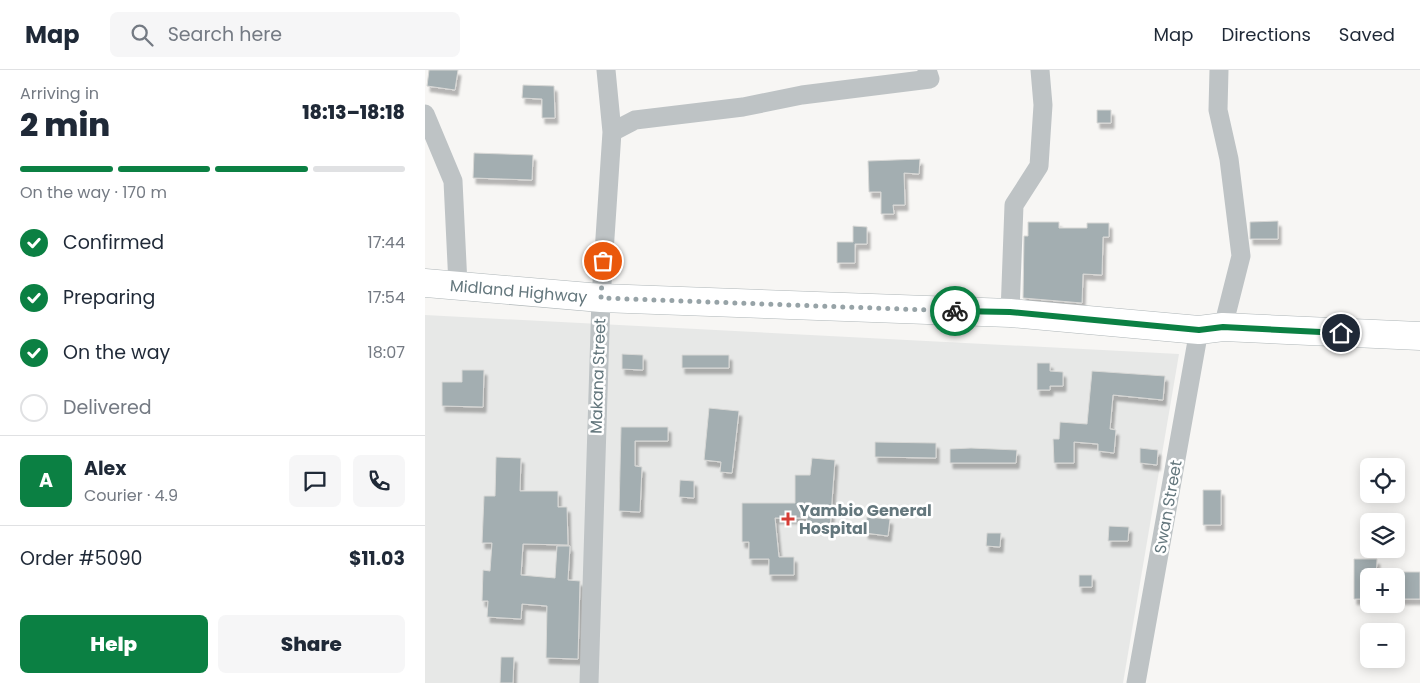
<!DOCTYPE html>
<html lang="en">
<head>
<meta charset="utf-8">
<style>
  :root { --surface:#fff; --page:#f6f6f7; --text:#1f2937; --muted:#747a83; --line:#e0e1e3; --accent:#0b8043 }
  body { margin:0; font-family:Poppins,sans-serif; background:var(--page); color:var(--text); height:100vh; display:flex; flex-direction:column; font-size:19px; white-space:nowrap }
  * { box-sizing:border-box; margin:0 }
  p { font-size:16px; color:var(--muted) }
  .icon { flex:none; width:28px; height:28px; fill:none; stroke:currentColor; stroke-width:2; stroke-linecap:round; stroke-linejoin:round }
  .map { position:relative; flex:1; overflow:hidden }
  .sheet { display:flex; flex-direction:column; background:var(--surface); width:425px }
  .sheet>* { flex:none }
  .tools { position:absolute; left:935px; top:388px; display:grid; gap:10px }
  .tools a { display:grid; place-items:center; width:45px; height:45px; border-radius:8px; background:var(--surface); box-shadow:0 2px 12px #0003; font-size:25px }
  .pin { position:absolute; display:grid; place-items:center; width:42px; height:42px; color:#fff; margin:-21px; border:2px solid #fff; border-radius:50%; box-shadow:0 1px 5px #0007 }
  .courier { position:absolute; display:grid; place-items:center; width:50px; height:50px; margin:-25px; border:4px solid #0b8043; border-radius:50%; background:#fff; color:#222; box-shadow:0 1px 6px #0007 }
  .head em { font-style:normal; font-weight:800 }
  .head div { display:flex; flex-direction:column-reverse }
  .head { display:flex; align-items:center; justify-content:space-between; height:85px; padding:0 20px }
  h1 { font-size:32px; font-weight:800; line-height:38px }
  .bar { display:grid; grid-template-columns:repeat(4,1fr); gap:8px 5px; align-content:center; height:60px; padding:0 20px }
  .bar i { height:6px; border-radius:4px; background:var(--line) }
  .bar .current { background:var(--accent) }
  .bar p { grid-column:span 4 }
  .line { display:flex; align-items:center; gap:12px; padding:0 20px; border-top:1px solid var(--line) }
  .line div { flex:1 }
  .round { display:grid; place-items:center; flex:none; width:52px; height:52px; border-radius:8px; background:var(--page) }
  ol { padding:0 20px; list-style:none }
  li { display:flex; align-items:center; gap:15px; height:55px }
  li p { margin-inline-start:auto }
  li .icon { padding:5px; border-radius:50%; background:var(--accent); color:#fff; stroke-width:4 }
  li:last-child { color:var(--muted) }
  li i { width:28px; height:28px; border:2px solid var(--line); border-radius:50% }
  .action { display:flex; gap:10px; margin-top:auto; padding:10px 20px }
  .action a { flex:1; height:58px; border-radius:8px; background:var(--accent); color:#fff; font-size:20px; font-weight:800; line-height:58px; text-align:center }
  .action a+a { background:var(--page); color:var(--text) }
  header { display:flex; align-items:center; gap:30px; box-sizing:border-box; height:70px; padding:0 25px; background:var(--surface); border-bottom:1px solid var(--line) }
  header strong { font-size:24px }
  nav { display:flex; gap:28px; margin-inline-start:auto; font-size:18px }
  .search { width:350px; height:45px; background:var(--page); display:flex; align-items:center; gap:12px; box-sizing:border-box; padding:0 18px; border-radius:8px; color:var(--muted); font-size:19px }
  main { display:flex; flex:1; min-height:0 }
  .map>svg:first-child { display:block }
  .built { fill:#e7e8e7 }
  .building { fill:#a3aeb1; stroke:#d8d8d6; filter:url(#shadow) }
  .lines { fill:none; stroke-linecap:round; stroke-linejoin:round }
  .primary-casing { stroke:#afb6b8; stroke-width:29 }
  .street { stroke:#bec3c5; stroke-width:19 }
  .primary { stroke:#fff; stroke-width:28 }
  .done { stroke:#97a3a7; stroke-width:5; stroke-dasharray:0 9 }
  .route { stroke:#0b8043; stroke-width:6 }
  .poi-dot { fill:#d53d36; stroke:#fff; stroke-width:2 }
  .labels { text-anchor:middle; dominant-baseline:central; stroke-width:5; stroke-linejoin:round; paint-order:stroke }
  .street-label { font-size:16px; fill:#64777d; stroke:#fff }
  .poi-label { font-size:16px; font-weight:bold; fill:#64777d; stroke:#fff; text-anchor:start }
</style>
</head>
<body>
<header>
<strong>Map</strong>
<div class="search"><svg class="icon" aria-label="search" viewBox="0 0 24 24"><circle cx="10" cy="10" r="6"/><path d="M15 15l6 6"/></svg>Search here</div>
<nav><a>Map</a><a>Directions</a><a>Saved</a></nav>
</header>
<main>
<section class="sheet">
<div class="head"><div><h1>2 min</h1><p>Arriving in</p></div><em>18:13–18:18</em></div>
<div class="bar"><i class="current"></i><i class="current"></i><i class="current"></i><i></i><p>On the way · 170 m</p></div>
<ol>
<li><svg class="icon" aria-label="check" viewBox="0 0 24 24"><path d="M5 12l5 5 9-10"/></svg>Confirmed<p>17:44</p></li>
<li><svg class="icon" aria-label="check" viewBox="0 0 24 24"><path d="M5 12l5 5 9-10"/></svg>Preparing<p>17:54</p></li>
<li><svg class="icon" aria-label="check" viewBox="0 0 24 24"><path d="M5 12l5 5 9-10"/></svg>On the way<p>18:07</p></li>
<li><i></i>Delivered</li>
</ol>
<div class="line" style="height:90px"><b class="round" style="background:var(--accent);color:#fff">A</b><div><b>Alex</b><p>Courier · 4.9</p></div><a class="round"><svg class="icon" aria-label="chat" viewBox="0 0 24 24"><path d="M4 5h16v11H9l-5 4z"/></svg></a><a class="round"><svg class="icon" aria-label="phone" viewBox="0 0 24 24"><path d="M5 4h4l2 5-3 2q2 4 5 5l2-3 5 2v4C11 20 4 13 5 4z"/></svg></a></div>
<div class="line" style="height:65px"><div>Order #5090</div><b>$11.03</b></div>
<div class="action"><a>Help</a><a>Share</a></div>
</section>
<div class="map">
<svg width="995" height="613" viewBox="0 0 995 613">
  <defs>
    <filter id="shadow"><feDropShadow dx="3" dy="5.5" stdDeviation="1" flood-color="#0004"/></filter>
  </defs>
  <rect width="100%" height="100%" fill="#f7f6f4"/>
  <!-- built -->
  <path class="built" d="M0 245 754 284 698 613H0Z"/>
  <!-- building -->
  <path class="building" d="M4 0H33L30 20 2 16Z
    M98 15 129 16 130 48H117V29L97 28Z
    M672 40H686V53H672Z
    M49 83 108 85 107 110 48 108Z
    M495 89 494 104 479 103 480 135H468L469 144H456V122H444L443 91Z
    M853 151V169H825V152Z
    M603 152H634V158H662V153H684V167H678L677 205 658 204 657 233 598 228 599 166H603Z
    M428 156 442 157V174H430V193H412V172H428Z
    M197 284 218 285V300L197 299Z
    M257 285H304V298H257Z
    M612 293H625V301L638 302V316H625V320H612Z
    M37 300H59L58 337 17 336V312H37Z
    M667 301 740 306 738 330 688 325 685 359 691 360 689 383 673 381V374L649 372V393H629L628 369H634L635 352 662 354Z
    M284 338 314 341 307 403 295 402 296 392 279 390Z
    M196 357H243V371H210V396L217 397 215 442 194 441Z
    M450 372 511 373V388L450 387Z
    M546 378 592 380 591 393H525V379Z
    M715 378 733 380 732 395 715 393Z
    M71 387 96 388 95 421H133V437H142L143 475 98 474 96 505 130 508 132 476H145L143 510 155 511 153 589 121 588 122 536 97 534 96 549 62 547 63 531H57L58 500 65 501 67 473H57L59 426H70Z
    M387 388 410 390 405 459 381 456 382 448H350L354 487H369V505H344V489H324V472H317V433H370V405H385Z
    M255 410 269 411V428L254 427Z
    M778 420H796V455H778Z
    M442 447 465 449 463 466 440 463Z
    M684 456 704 457 703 471H683Z
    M562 463H576L575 477 561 476Z
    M929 489H952L951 506H944V529H929Z
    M971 502H995V529H971Z
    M654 505H667V517H654Z
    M76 587H89L88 613H75Z"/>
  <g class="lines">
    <!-- primary casing -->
    <g class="primary-casing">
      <g id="primary">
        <path id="s1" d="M0 213 176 228 585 243 774 260 798 257 995 266"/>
      </g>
    </g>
    <!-- street -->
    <path class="street" d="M794 0 793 40 804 89 816 186 798 257
      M0 44 28 111 33 215
      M187 62 210 50 318 37 377 25 505 9 502 0
      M585 243 589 135 614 96 618 35 615 0
      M164 613 176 228 187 62 181 0
      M711 613 774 260"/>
    <!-- primary -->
    <use href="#primary" class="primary"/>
  </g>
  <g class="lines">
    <!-- done -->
    <path class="done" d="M178 191 176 228 530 241"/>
    <!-- route -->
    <path class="route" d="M530 241 585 242 774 260 798 257 916 263"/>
  </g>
  <!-- markers -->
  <path class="poi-dot" d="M360.5 441.5h5v5h5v5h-5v5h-5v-5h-5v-5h5z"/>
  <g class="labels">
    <!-- street labels -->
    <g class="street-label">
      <text stroke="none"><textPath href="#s1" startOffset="94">Midland Highway</textPath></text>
      <text transform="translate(173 306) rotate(-88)">Makana Street</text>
      <text transform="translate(743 437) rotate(-80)">Swan Street</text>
    </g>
    <!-- poi labels -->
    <g class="poi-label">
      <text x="374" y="440">Yambio General<tspan x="374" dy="18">Hospital</tspan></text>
    </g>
  </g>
</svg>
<div class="tools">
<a><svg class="icon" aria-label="locate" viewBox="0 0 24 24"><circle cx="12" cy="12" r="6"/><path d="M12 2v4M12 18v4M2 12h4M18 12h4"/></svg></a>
<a><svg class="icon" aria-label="layers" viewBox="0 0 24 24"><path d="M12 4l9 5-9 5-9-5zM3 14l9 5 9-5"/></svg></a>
<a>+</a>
<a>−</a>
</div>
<div class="pin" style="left:178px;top:191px;background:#ea580c"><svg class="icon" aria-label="bag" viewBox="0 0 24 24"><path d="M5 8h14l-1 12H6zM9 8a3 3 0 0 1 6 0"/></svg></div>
<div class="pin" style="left:916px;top:263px;background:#1f2937"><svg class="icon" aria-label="home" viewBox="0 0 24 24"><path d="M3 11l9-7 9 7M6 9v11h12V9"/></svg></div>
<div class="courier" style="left:530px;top:241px"><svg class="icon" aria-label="bike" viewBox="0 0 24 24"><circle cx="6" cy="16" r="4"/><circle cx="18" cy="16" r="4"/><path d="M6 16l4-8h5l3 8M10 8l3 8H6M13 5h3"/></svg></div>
</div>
</main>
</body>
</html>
